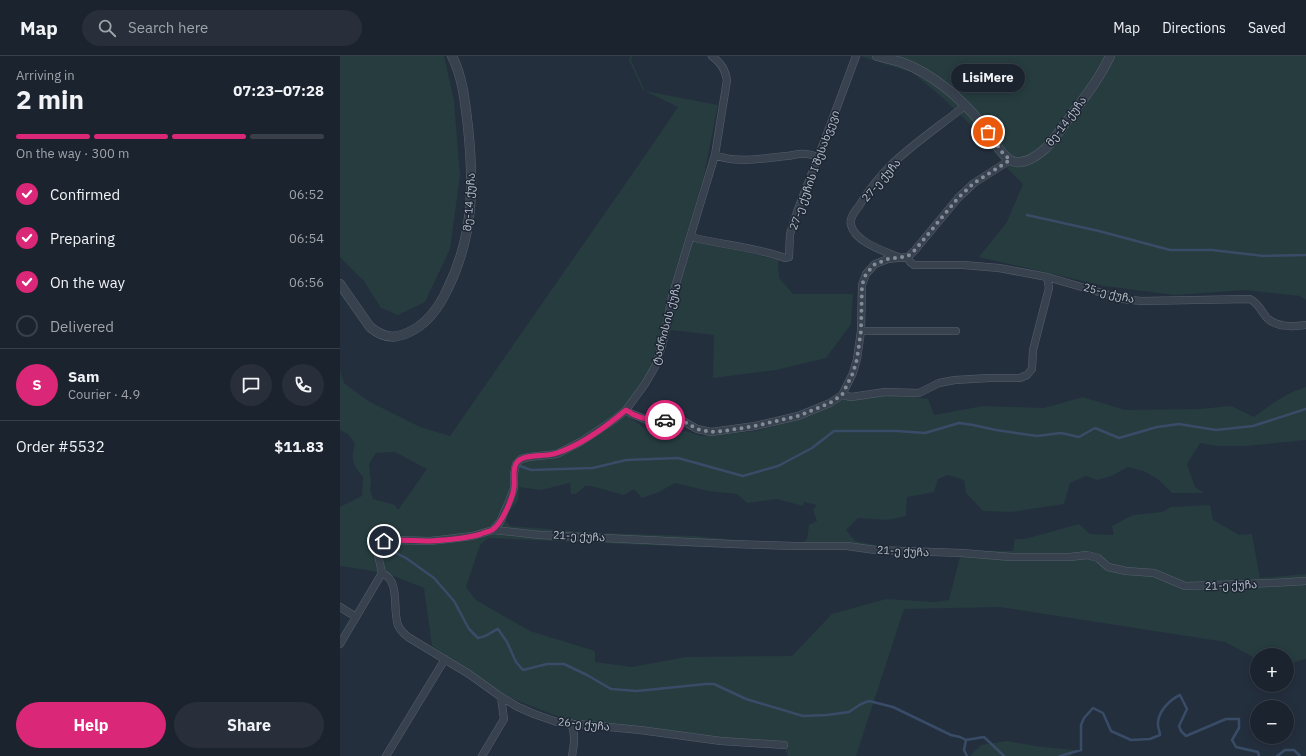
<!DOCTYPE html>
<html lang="en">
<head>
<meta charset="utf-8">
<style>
  :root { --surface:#1b232e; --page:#282f3a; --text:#f1f3f6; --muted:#a0a4aa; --line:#39404a; --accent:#db2777 }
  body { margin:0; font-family:"IBM Plex Sans","Noto Sans Georgian",sans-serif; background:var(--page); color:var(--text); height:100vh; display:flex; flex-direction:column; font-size:15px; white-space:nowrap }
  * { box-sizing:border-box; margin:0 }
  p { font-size:13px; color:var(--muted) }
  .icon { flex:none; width:22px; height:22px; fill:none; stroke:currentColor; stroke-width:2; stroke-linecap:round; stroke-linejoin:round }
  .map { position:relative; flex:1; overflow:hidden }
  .drawer { display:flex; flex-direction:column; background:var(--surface); width:340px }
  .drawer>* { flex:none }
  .tools { position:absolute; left:910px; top:592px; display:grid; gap:8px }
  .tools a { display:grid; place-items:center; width:44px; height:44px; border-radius:50%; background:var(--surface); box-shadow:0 2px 10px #0003,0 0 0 1px var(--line); font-size:20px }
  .pin { position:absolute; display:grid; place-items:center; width:34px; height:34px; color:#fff; margin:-17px; border:2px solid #fff; border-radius:50%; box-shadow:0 1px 4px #0007 }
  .courier { position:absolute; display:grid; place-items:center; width:40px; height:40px; margin:-20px; border:3px solid #db2777; border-radius:50%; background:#fff; color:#222; box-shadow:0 1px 5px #0007 }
  .bubble { position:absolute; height:28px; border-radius:14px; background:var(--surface); box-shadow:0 2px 10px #0003,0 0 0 1px var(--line); font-size:13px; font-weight:700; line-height:28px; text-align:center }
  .summary em { font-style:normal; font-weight:700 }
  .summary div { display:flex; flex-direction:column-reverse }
  .summary { display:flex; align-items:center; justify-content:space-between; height:68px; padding:0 16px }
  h1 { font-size:26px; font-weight:700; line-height:30px }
  .bar { display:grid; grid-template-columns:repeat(4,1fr); gap:6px 4px; align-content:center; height:48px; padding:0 16px }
  .bar i { height:5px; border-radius:3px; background:var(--line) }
  .bar .current { background:var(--accent) }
  .bar p { grid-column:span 4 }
  .line { display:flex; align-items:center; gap:10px; padding:0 16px; border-top:1px solid var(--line) }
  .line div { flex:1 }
  .round { display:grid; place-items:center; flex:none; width:42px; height:42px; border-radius:21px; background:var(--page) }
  ol { padding:0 16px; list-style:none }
  li { display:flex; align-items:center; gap:12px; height:44px }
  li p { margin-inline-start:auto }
  li .icon { padding:4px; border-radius:50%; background:var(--accent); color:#fff; stroke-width:4 }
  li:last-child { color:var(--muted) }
  li i { width:22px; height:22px; border:2px solid var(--line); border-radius:50% }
  .action { display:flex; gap:8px; margin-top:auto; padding:8px 16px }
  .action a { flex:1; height:46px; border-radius:24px; background:var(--accent); color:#fff; font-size:16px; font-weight:700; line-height:46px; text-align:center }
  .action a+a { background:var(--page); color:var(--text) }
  header { display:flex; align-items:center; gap:24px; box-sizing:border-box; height:56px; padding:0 20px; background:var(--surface); border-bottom:1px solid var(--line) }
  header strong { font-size:19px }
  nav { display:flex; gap:22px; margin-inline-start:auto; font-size:14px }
  .search { width:280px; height:36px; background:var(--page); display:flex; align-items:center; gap:10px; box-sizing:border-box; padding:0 14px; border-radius:22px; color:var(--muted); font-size:15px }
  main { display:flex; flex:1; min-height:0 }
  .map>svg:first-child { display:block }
  .green { fill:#263c3f; fill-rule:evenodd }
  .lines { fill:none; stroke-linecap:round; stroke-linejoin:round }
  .stream { stroke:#394c67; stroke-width:2.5 }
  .minor-casing { stroke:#565f6c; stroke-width:8 }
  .tertiary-casing { stroke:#565f6c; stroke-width:10 }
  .minor { stroke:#38414e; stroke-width:7 }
  .tertiary { stroke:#38414e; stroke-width:9 }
  .done { stroke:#828b98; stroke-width:4; stroke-dasharray:0 7.2 }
  .route { stroke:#db2777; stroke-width:5 }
  .labels { text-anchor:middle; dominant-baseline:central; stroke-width:3; stroke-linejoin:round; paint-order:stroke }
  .street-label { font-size:11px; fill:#b4bcc9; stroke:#1d2633 }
</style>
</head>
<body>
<header>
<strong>Map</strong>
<div class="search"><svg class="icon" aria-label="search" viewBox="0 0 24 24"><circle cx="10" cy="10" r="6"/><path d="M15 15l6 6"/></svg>Search here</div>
<nav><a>Map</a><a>Directions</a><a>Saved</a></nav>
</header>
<main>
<section class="drawer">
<div class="summary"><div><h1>2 min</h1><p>Arriving in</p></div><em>07:23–07:28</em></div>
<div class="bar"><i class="current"></i><i class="current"></i><i class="current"></i><i></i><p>On the way · 300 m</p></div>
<ol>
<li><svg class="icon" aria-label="check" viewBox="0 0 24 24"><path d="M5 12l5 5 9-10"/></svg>Confirmed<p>06:52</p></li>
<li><svg class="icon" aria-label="check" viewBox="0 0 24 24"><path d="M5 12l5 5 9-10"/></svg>Preparing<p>06:54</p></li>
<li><svg class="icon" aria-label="check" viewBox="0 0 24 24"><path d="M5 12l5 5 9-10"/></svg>On the way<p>06:56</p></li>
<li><i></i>Delivered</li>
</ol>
<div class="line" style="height:72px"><b class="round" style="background:var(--accent);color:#fff">S</b><div><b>Sam</b><p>Courier · 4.9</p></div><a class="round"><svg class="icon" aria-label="chat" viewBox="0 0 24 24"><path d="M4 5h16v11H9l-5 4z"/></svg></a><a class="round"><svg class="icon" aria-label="phone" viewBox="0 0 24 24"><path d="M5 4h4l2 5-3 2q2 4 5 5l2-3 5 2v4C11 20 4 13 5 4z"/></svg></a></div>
<div class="line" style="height:52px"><div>Order #5532</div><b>$11.83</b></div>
<div class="action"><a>Help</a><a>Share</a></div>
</section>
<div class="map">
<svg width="966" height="700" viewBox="0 0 966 700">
  <rect width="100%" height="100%" fill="#242f3e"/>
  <!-- green -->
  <path class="green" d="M0 0H104L114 45 120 119 110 193 85 246 58 259 41 252 24 225 0 201Z
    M290 0H292L291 4 305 35 378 49 364 120 346 181 438 204 439 222 453 238H513L511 268 486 302 436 314 373 322 374 279 331 274 319 311 285 358 318 382 345 375 361 380 417 375 460 363 496 346 518 340 549 337 588 343 594 359 643 350 704 352 743 341 785 354 859 353 891 350 914 361C930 349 946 337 966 331V384L906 390H878L860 387 847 408 855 431 864 437H832L819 424 806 416 788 411 771 420 757 424 746 420 730 427 724 448 671 456 643 455 626 437 624 424 608 419 598 423 594 436 567 441 566 460 548 464 518 462 506 474 515 485 562 494 673 495 675 483H685L739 468 750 478 774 479 772 470 793 459 822 456 831 451 870 449 873 464 899 479 912 478 920 522 966 518V603L947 608V599H917V603L885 586 660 551 564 553 516 700H448L443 687 321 677 219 661 168 641 92 590 84 532 54 520 27 514 0 510V451L22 440 23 421C13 409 10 404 15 388L8 378 0 374V315L4 327 28 345 80 371 110 380 304 101 338 51 303 34 289 4ZM55 396 87 413 58 454 55 449 33 443 30 433 31 426 29 408 36 397ZM230 427 231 438H236L245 430H251L284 439 294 433 302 442 319 436 335 427 368 435 397 438 407 447 437 443 463 450 464 446 477 449 473 454 477 465 469 469 467 483 463 487 422 486 353 480 257 477 170 470 166 465 167 458 178 445 179 431 201 434ZM148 482 352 491 505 492 541 497 620 501 609 544 594 546 546 543 492 558 452 600 346 601 292 611 255 606V595L190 575 136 544 126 531 140 489Z
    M520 0H966V244L960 240 906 234 835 239 764 230 639 201 667 166 683 128 668 113 639 77 602 41 573 17Z
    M667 685 695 690 734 694 731 700H630L641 689Z"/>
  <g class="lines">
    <!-- stream -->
    <path class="stream" d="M687 159 759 175 830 194H872L924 200 966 199
      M180 410 191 414 253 412 286 404 338 402 403 420 438 410 472 392 494 375H557L585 377 619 367 633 369 656 374 697 380 721 377 739 381 755 372 779 382 817 371 839 368 876 374 913 370 966 353
      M44 491 66 502 94 522 114 545 129 573 138 582C147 581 149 577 158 573L167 586 176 606 183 614 207 608H224L247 619 271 633 297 635 366 628H374L406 643 463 660 487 659 509 656 521 648 529 645 553 651 611 679 620 681 626 684
      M627 700 624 694 626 684 644 681 664 700
      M720 700 741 694V669L744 662 753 652 763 657 771 675 791 684 810 683 820 679C820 676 818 672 818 669 817 657 829 644 840 639L847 653 839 670 841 675 846 680 886 663H899V672L892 684 896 691 918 696 919 700
      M937 700 945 694H954L960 700"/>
    <!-- minor casing -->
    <g class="minor-casing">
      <path id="minor" d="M375 99C397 108 424 102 447 100 460 98 465 96 478 101
        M351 181C382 189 415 191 445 202L449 201 450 178 458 153 487 78 516 0
        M558 201C544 195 515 186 511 169 509 162 515 155 519 150 528 135 539 121 551 109 574 87 601 69 626 49
        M568 201 570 206 574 209H623L659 212 707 221 783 243 801 245 910 243C919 248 921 255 927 262 937 272 953 271 966 269
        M521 275H616
        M502 339 511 341 545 336 579 337 599 327 615 324 649 322H680L687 319 692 313 693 294 709 232 707 221
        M286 354 290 357 307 364 315 365 332 364 343 365 357 373 371 376 415 370 458 360 490 347 502 339 513 317 517 303 521 275 522 229 526 218 535 208 548 203 568 201 575 194 618 142 634 127 670 104
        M153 474 200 479 391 488 456 490H507L535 494 622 497 671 501H730L747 499 758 502 768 511 786 515 814 517 845 530 933 527 966 525
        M42 517C61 525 52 553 58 569 60 574 63 577 68 581L129 618 161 641 178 651 194 658 217 666 300 674 381 685 444 689
        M0 551 16 561
        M0 588 42 517 37 494 40 488 44 485 53 484 90 485 108 483 132 480 153 474 160 466 170 443 174 432V418L176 408 181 403 189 401 217 398 242 385 275 363 286 354 305 328 316 309 323 286 332 241 375 99 387 24C385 13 381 7 372 0
        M231 667C236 678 234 689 232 700
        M46 700 105 603
        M142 700 164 663 161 641"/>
    </g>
    <!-- tertiary casing -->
    <g class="tertiary-casing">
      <path id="tertiary" d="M537 0C545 2 553 4 561 6 591 17 620 41 640 66 648 75 660 98 670 104 682 111 697 100 706 92 715 83 722 71 730 61 744 42 760 22 770 0
        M0 228 30 271C46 284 58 283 75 273 90 264 100 249 107 234 134 180 134 128 128 71 125 46 123 22 112 0"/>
    </g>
    <!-- minor -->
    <use href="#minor" class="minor"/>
    <!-- tertiary -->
    <use href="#tertiary" class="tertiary"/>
  </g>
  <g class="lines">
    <!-- done -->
    <path class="done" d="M325 364 343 365 357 373 371 376 384 375 415 370 458 360 490 347 502 339 513 317 517 303 521 275 522 229 526 218 535 208 548 203 568 200 575 194 618 142 634 127 670 104 662 96 648 76"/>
    <!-- route -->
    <path class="route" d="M44 485C59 483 75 485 90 485 107 484 125 483 141 478 144 476 149 476 152 474 162 468 173 441 174 431 175 422 171 408 181 403 192 398 206 401 217 397 241 389 267 370 286 354 298 363 310 365 325 364"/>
  </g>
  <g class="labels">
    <!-- street labels -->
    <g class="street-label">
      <text transform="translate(726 65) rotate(-53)">მე-14 ქუჩა</text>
      <text transform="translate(474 114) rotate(-70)">27-ე ქუჩის I შესახვევი</text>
      <text transform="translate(541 124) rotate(-49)">27-ე ქუჩა</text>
      <text transform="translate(129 146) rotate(-86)">მე-14 ქუჩა</text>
      <text transform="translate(769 237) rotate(14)">25-ე ქუჩა</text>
      <text transform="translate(326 268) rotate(-75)">ტაძრისის ქუჩა</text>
      <text transform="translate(239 480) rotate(3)">21-ე ქუჩა</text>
      <text transform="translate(563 495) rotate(3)">21-ე ქუჩა</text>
      <text transform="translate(891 529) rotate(-2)">21-ე ქუჩა</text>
      <text transform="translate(244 668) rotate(6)">26-ე ქუჩა</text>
    </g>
  </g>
</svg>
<div class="tools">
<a>+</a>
<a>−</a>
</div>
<div class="pin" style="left:648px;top:76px;background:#ea580c"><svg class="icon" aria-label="bag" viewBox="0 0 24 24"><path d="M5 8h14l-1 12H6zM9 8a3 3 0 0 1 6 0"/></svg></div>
<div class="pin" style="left:44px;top:485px;background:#1f2937"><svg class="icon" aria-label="home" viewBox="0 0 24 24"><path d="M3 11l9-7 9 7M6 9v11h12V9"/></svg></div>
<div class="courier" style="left:325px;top:364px"><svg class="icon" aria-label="car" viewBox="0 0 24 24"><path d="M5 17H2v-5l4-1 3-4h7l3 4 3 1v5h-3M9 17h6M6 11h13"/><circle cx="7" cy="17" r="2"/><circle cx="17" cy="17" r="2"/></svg></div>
<div class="bubble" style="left:611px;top:8px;width:74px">LisiMere</div>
</div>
</main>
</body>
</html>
